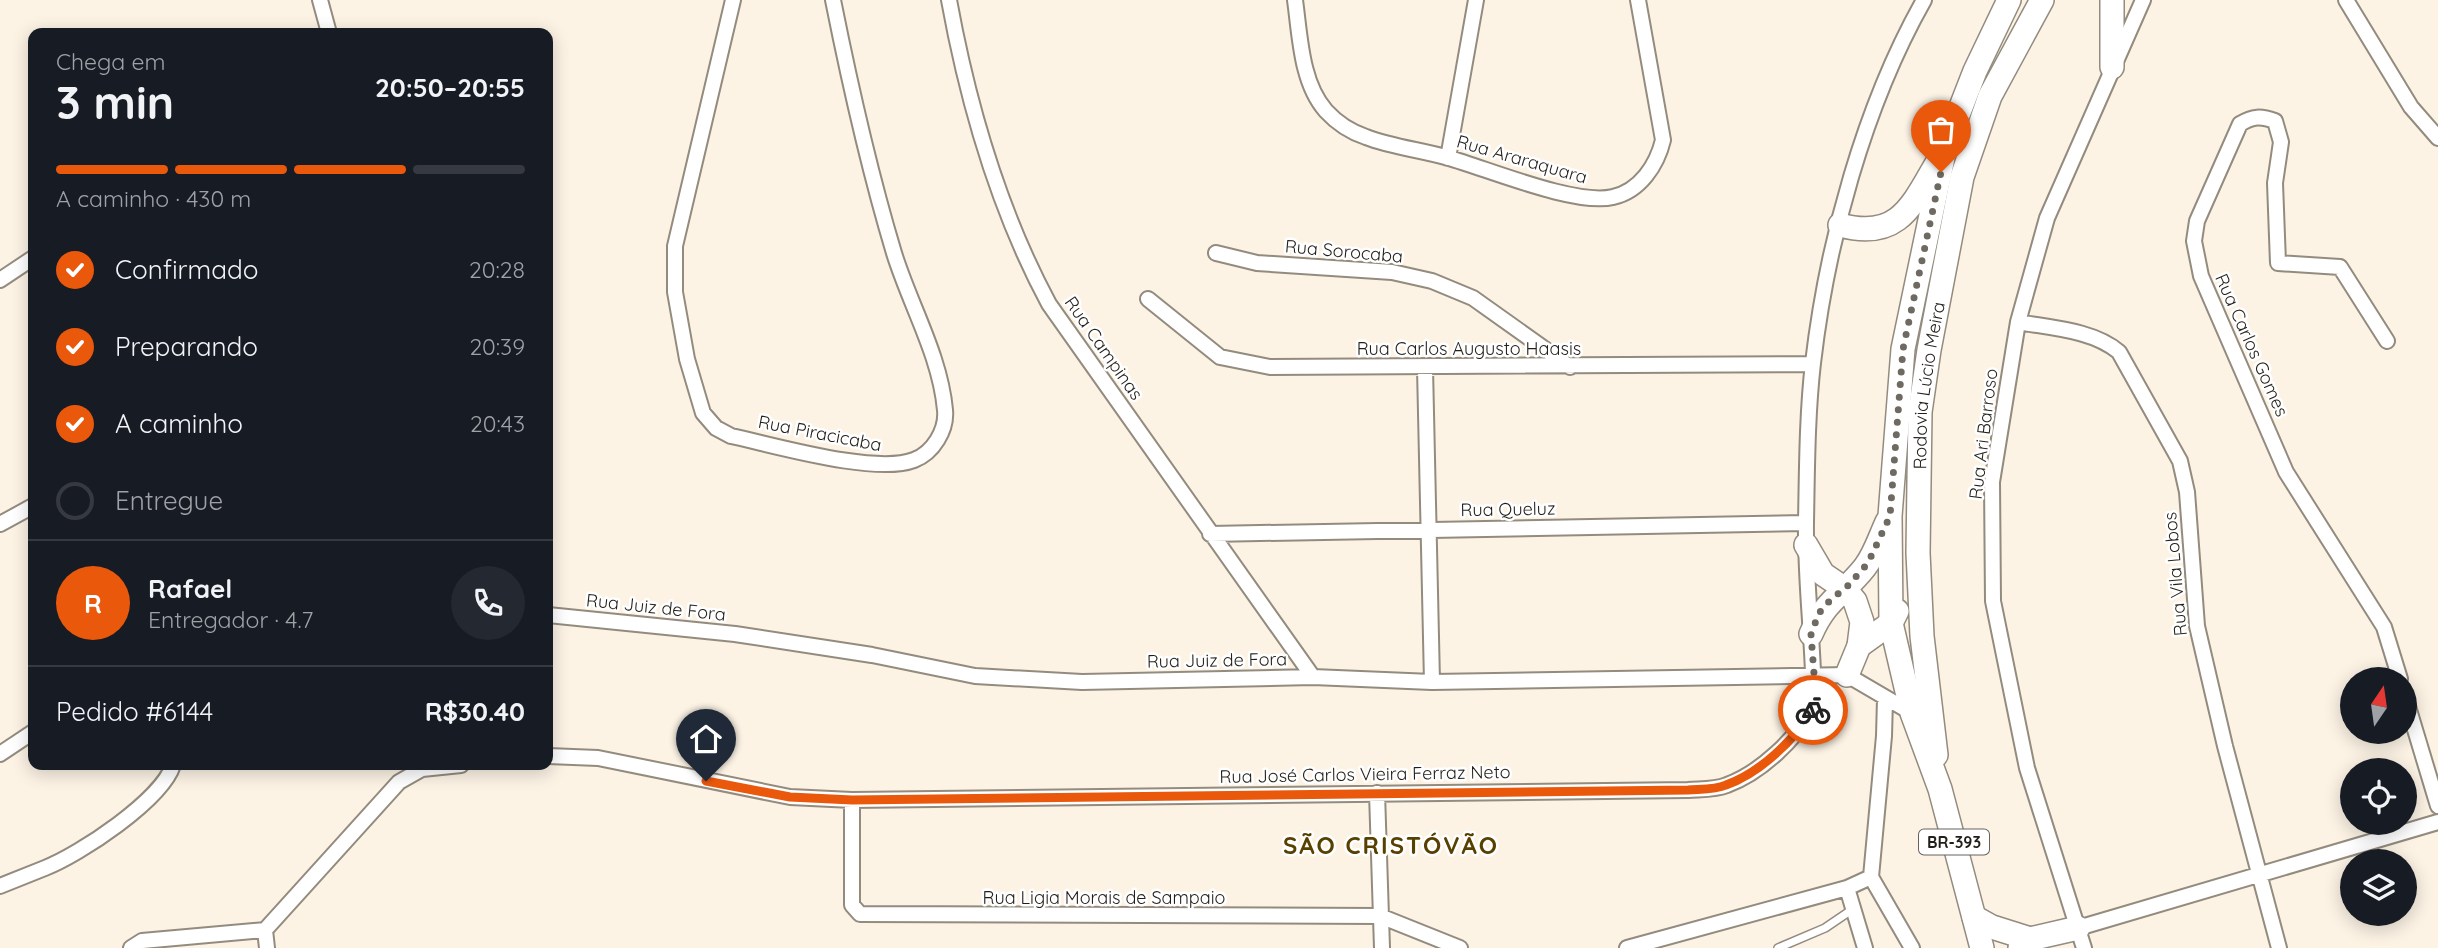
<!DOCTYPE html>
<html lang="pt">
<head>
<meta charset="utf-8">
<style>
  :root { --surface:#171b24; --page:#242831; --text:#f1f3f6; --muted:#9ea1a6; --line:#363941; --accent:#ea580c }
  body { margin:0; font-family:Quicksand,sans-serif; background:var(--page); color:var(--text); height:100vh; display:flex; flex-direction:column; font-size:26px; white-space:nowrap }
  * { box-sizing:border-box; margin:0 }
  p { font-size:23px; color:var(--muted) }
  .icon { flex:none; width:38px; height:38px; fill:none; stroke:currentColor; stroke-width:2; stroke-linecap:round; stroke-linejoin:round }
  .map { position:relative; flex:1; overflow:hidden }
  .panel { position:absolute; left:28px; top:28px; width:525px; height:742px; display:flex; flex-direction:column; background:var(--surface); border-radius:14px; box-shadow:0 4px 18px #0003 }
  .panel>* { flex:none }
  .needle { width:46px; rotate:13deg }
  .fabs { position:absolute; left:2340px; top:667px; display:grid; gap:14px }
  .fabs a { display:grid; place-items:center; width:77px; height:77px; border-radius:50%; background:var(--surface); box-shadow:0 4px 18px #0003; font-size:35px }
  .pin { position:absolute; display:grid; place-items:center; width:60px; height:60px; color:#fff; margin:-72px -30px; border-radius:50% 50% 50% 0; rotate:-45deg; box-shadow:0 0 7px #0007 }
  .pin .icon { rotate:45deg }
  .courier { position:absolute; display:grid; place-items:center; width:70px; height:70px; margin:-35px; border:5px solid #ea580c; border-radius:50%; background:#fff; color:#222; box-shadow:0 2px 9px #0007 }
  .overview em { font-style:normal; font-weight:700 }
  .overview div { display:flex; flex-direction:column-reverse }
  .overview { display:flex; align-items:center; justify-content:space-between; height:119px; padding:0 28px }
  h1 { font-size:46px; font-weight:700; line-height:52px }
  .bar { display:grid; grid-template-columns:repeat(4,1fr); gap:10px 7px; align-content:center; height:84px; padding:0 28px }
  .bar i { height:9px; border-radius:5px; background:var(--line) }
  .bar .on { background:var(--accent) }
  .bar p { grid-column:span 4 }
  .line { display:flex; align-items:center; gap:18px; padding:0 28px; border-top:2px solid var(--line) }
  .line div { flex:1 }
  .round { display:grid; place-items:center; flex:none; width:74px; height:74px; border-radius:37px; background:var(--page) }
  ol { padding:0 28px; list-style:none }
  li { display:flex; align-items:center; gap:21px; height:77px }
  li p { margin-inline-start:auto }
  li .icon { padding:7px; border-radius:50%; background:var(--accent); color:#fff; stroke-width:4 }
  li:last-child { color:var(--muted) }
  li i { width:38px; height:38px; border:4px solid var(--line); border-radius:50% }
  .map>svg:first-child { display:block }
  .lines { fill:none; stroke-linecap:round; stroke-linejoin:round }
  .lane-casing { stroke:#938b7e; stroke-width:10 }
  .street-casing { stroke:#938b7e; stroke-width:18 }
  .primary-casing { stroke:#938b7e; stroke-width:26 }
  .lane { stroke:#fff; stroke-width:7 }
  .street { stroke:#fff; stroke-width:14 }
  .primary { stroke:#fff; stroke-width:23 }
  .done { stroke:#6e6961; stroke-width:7; stroke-dasharray:0 12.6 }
  .route { stroke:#ea580c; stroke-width:9 }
  .labels { text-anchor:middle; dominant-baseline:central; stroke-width:5; stroke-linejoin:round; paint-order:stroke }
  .shield { fill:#fff; stroke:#64625f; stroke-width:2 }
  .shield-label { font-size:16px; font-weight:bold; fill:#221f1a }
  .street-label { font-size:18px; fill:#221f1a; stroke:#fff }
  .district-label { font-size:24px; font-weight:bold; letter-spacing:2px; fill:#584100; stroke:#fff }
</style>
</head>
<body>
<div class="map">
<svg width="2438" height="948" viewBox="0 0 2438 948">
  <rect width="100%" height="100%" fill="#fcf3e5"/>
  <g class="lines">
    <!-- lane casing -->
    <g class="lane-casing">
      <path id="lane" d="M1778 948 1825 928 1853 909"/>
    </g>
    <!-- street casing -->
    <g class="street-casing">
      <path id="street" d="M320 0 329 33
        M733 0 675 246V292L687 359 703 413 716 428 731 436C774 445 875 475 914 460 933 453 947 430 945 410 940 355 910 305 894 253 869 170 850 85 833 0
        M949 0C968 104 999 211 1049 304L1313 677
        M1295 0C1300 36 1301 83 1326 111 1337 123 1351 132 1366 137 1392 147 1421 150 1449 158 1488 169 1576 206 1613 197 1640 191 1657 165 1663 140L1638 0
        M2346 0 2411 107 2438 138
        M1448 158 1476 0
        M1216 253 1257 263 1392 272 1432 281 1473 298 1570 367
        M0 280 33 258
        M1148 299 1220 357 1270 367 1813 364
        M2018 322C2051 328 2093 330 2119 352L2180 461 2187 492 2197 626 2225 746 2279 948
        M2387 341 2340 267 2278 263 2275 183 2281 142 2275 121C2261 116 2253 116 2240 124L2197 221 2194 241 2201 276 2286 472 2384 627 2400 679
        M1425 368 1432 682
        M0 524 33 506
        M1210 534 1806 523
        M548 615 735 634 872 655 975 676 1082 682 1313 677 1432 682 1847 675 1912 713
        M2404 693 2438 806
        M0 754 33 732
        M548 756 598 758 790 797 852 800 1688 790C1701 789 1715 790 1727 785 1762 772 1795 739 1814 708 1814 646 1805 584 1806 522 1807 470 1807 415 1813 363 1827 243 1864 106 1924 0
        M1377 793 1382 948
        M852 800V905L860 914 1380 916 1460 948
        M1871 877 1884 736 1885 699
        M1871 877 1912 948
        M0 886C15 880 30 874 45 868 79 855 162 800 173 765
        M1847 888 1865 948
        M2078 928 2438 822
        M131 948 142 941 265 930
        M267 948 265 930 399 782 422 769 461 765
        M1627 948 1847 888 1871 877
        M2084 948 2027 768 1993 601 1992 482 2018 322 2047 218 2143 0"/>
    </g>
    <!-- primary casing -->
    <g class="primary-casing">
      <g id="primary">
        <path d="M2112 67V0"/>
        <path d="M1840 225C1898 241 1912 206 1937 163"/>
        <path d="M1806 545 1823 574 1845 589 1855 601 1862 622 1859 646"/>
        <path d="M1811 634C1826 599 1844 594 1865 567 1875 554 1880 537 1887 522"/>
        <path d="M1847 675 1859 646 1891 623 1897 611"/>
        <path id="s1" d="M1936 755 1922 636 1918 553 1920 412 1929 350 1962 177 1990 96 2042 0"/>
        <path d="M1974 917 1992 927 2030 939"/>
        <path d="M1982 948 1940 789 1912 713 1891 623 1890 516 1903 349 1945 148 1975 71 2009 0"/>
        <path d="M2020 948 2030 939 2078 928"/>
      </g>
    </g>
    <!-- lane -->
    <use href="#lane" class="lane"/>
    <!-- street -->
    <use href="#street" class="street"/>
    <!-- primary -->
    <use href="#primary" class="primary"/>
  </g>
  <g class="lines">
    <!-- done -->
    <path class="done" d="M1813 710 1815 687 1811 634 1819 613 1832 598 1845 589 1868 563 1890 516 1903 349 1941 172"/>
    <!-- route -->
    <path class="route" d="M706 781 790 797 852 800 1688 790C1700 789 1715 790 1726 785 1760 773 1794 740 1813 710"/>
  </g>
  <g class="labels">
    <!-- shield labels -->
    <rect class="shield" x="1919" y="829.5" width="70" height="25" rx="5"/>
    <g class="shield-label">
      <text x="1954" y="842">BR-393</text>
    </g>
    <!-- street labels -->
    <g class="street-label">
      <text transform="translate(1522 159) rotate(16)">Rua Araraquara</text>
      <text transform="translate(1344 251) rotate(5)">Rua Sorocaba</text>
      <text transform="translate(2252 345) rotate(66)">Rua Carlos Gomes</text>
      <text transform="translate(1104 348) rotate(55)">Rua Campinas</text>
      <text x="1469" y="348">Rua Carlos Augusto Haasis</text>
      <text stroke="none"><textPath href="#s1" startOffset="371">Rodovia Lúcio Meira</textPath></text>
      <text transform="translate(820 433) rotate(11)">Rua Piracicaba</text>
      <text transform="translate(1983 434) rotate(-83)">Rua Ari Barroso</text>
      <text transform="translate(1508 509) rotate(-1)">Rua Queluz</text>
      <text transform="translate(2175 574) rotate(-95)">Rua Vila Lobos</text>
      <text transform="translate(656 607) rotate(6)">Rua Juiz de Fora</text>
      <text transform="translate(1217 660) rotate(-1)">Rua Juiz de Fora</text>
      <text transform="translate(1365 774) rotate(-1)">Rua José Carlos Vieira Ferraz Neto</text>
      <text x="1104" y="897">Rua Ligia Morais de Sampaio</text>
    </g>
    <!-- district labels -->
    <g class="district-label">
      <text x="1391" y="845">SÃO CRISTÓVÃO</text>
    </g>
  </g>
</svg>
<div class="fabs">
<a><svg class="needle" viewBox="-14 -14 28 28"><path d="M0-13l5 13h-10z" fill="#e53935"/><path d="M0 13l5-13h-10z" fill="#9ea1a6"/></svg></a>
<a><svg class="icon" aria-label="locate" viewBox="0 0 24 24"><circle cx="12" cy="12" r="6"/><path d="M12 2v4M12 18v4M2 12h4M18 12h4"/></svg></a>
<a><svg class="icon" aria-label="layers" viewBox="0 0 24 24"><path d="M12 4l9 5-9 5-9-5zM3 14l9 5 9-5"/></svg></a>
</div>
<div class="pin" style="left:1941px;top:172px;background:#ea580c"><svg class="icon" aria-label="bag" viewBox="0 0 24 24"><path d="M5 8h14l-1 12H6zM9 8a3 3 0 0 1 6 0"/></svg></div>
<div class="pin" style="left:706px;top:781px;background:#1f2937"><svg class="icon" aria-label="home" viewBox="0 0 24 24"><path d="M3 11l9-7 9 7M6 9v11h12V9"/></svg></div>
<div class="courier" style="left:1813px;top:710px"><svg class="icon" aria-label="bike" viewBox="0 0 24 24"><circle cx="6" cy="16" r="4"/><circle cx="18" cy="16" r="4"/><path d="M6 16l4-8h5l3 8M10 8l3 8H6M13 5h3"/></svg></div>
<section class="panel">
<div class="overview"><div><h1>3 min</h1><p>Chega em</p></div><em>20:50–20:55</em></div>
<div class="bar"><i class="on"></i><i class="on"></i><i class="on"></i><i></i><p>A caminho · 430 m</p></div>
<ol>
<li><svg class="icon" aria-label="check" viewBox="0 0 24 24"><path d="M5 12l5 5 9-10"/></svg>Confirmado<p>20:28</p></li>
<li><svg class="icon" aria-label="check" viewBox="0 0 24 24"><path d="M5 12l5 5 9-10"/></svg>Preparando<p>20:39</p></li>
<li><svg class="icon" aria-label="check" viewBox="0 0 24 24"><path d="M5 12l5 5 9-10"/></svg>A caminho<p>20:43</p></li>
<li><i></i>Entregue</li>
</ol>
<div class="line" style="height:126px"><b class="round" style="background:var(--accent);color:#fff">R</b><div><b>Rafael</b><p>Entregador · 4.7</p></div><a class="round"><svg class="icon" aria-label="phone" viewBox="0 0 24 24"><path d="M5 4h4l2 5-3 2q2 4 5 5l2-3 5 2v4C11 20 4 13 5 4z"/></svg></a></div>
<div class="line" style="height:91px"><div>Pedido #6144</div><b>R$30.40</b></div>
</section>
</div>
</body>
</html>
